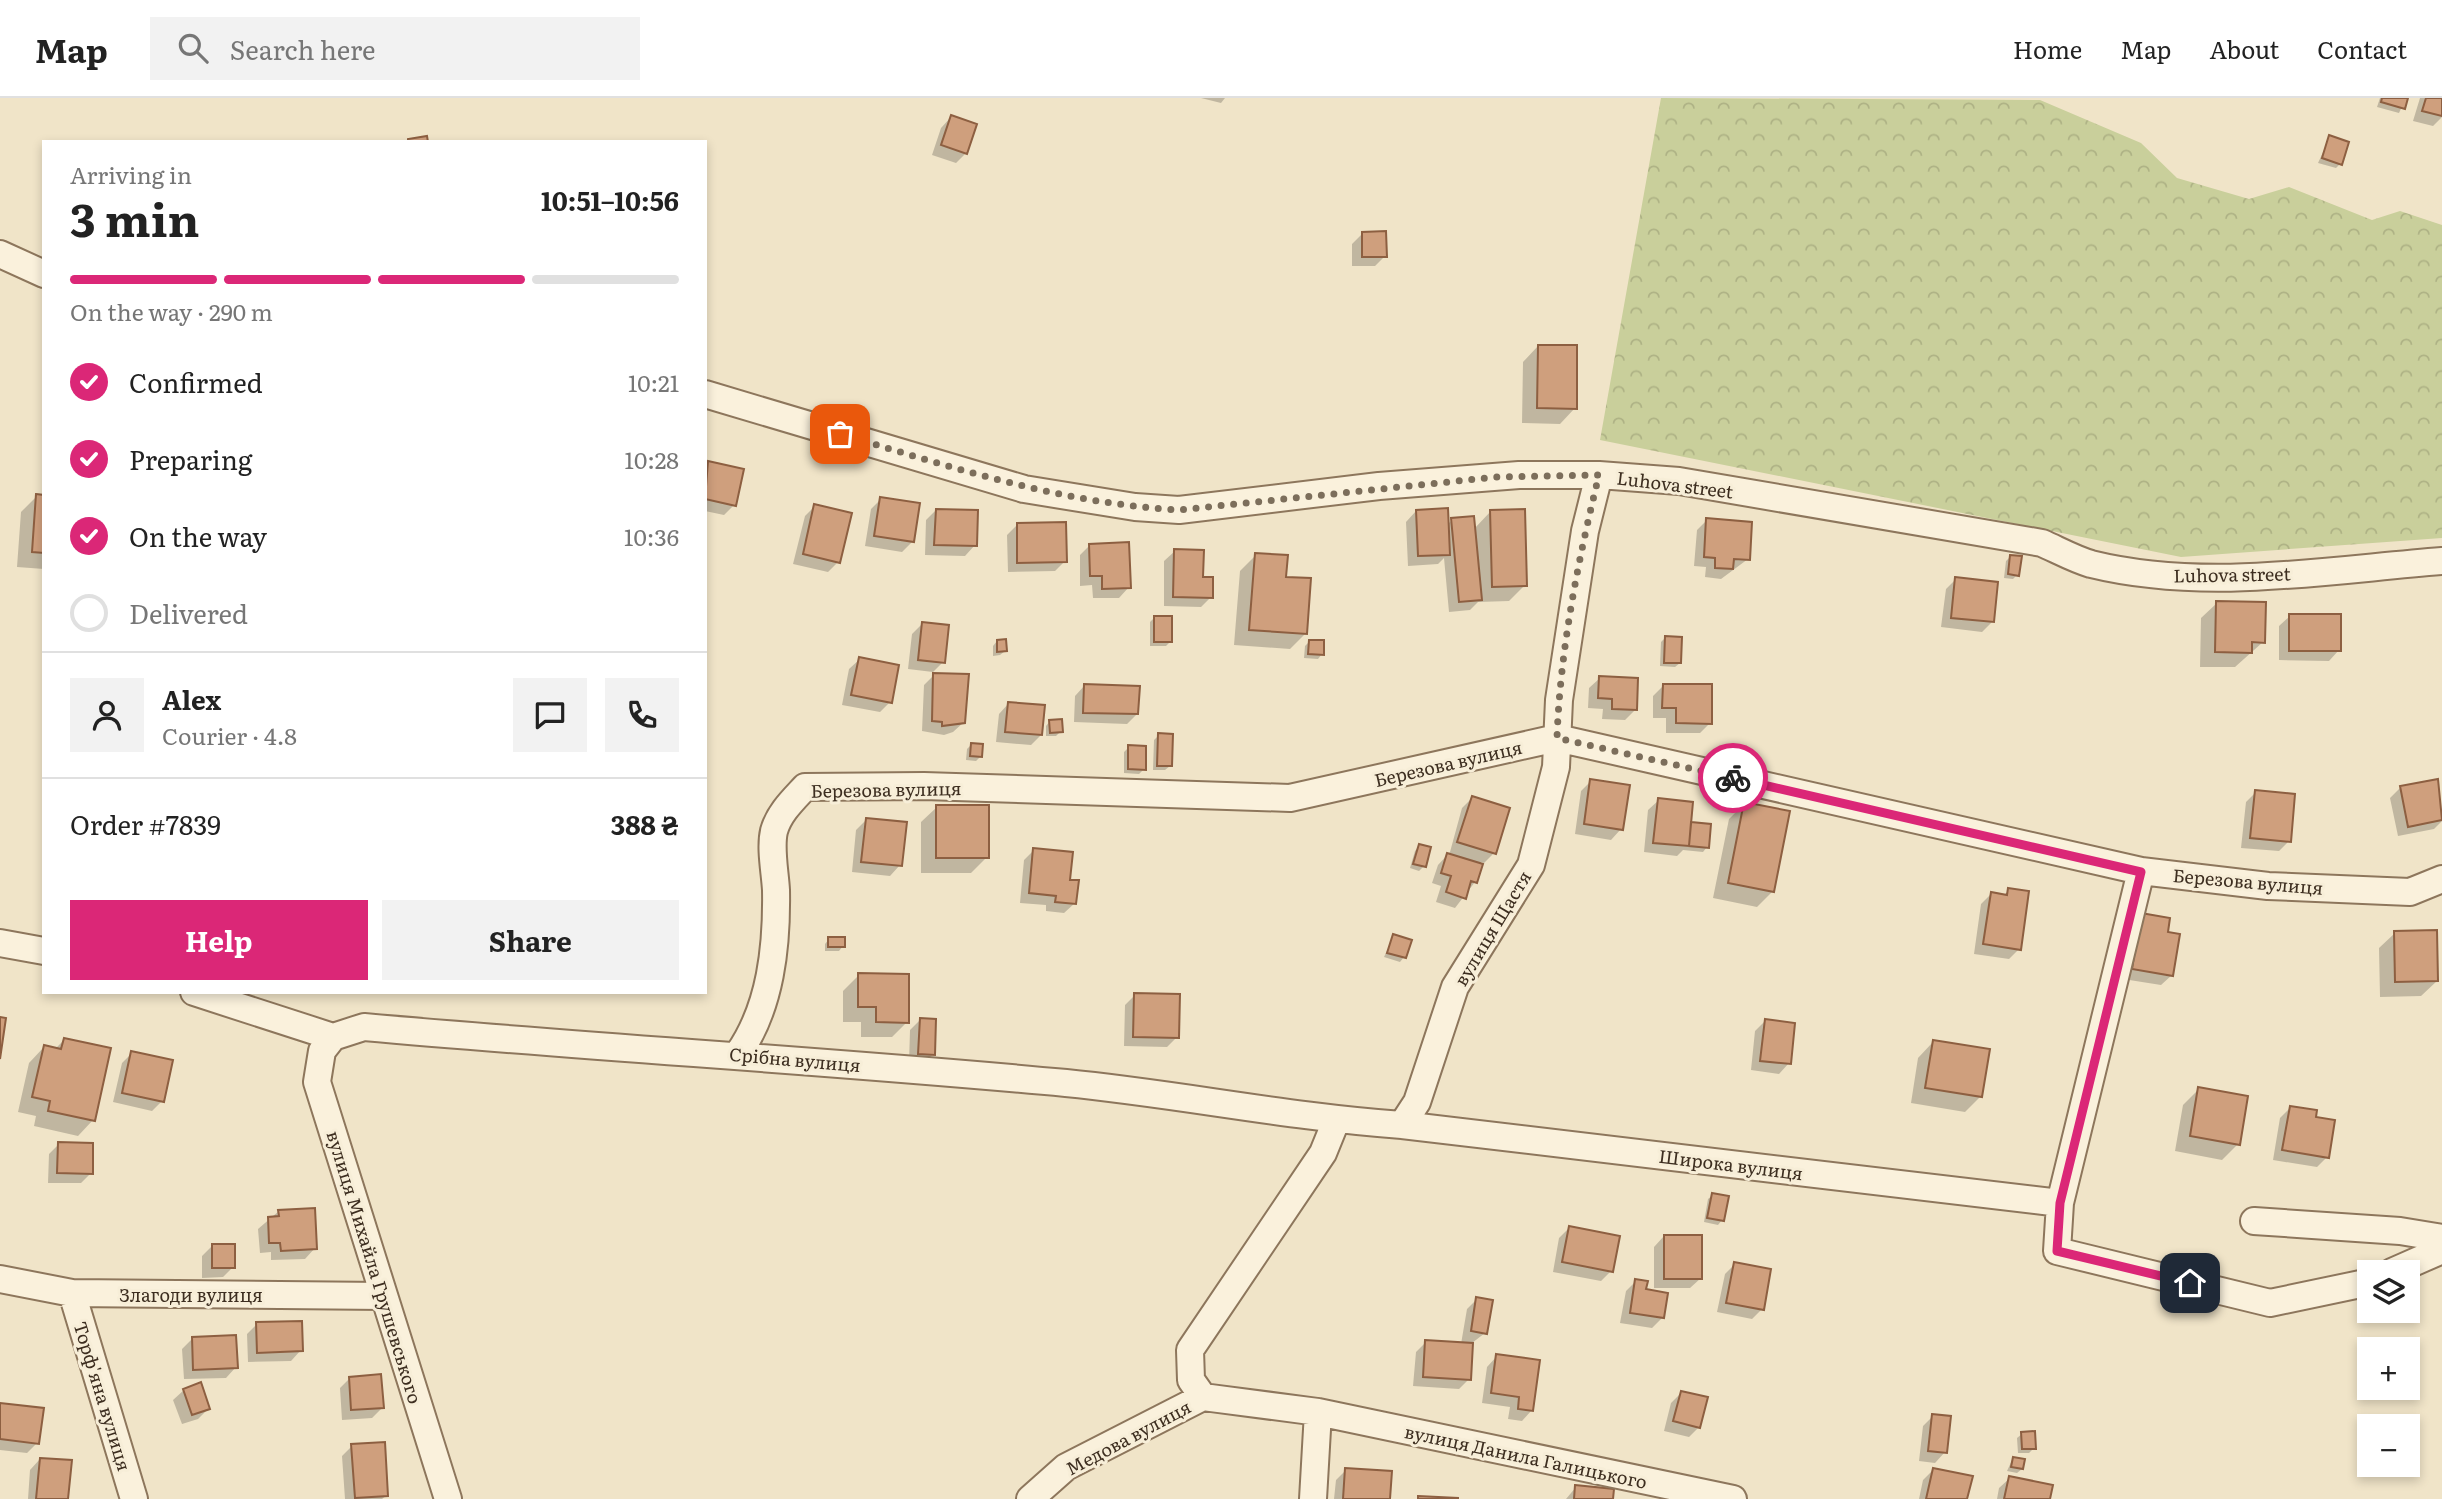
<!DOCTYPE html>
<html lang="en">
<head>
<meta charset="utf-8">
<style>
  :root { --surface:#fff; --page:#f2f2f2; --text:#222; --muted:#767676; --line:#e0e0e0; --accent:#db2777 }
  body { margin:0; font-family:Literata,serif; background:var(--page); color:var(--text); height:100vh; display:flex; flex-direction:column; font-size:26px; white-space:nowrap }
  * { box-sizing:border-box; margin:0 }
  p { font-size:23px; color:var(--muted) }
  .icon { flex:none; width:38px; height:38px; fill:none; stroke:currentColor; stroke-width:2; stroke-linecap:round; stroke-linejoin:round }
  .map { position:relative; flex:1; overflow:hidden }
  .details { position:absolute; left:42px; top:42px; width:665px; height:854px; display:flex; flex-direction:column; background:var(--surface); border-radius:0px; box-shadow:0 4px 10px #0003 }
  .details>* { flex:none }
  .tools { position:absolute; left:2357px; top:1162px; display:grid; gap:14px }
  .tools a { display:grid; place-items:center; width:63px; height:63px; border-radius:0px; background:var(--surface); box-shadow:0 4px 10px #0003; font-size:35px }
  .pin { position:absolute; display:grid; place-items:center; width:60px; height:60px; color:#fff; margin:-30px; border-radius:14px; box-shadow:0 4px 10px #0006 }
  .courier { position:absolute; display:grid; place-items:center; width:70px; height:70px; margin:-35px; border:5px solid #db2777; border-radius:50%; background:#fff; color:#222; box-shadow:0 2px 9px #0007 }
  .summary em { font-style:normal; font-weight:700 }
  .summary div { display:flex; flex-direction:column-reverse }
  .summary { display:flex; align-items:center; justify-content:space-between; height:119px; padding:0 28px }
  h1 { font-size:46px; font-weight:700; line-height:52px }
  .bar { display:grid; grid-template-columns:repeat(4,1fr); gap:10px 7px; align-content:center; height:84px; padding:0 28px }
  .bar i { height:9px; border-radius:5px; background:var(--line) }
  .bar .on { background:var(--accent) }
  .bar p { grid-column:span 4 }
  .line { display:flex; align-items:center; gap:18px; padding:0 28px; border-top:2px solid var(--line) }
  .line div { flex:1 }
  .round { display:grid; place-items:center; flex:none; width:74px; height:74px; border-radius:0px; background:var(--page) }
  ol { padding:0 28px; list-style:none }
  li { display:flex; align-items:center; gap:21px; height:77px }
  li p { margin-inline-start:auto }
  li .icon { padding:7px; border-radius:50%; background:var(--accent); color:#fff; stroke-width:4 }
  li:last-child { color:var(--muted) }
  li i { width:38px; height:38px; border:4px solid var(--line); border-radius:50% }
  .primary-button { display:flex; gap:14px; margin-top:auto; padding:14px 28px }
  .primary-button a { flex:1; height:80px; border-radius:0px; background:var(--accent); color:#fff; font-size:28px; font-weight:700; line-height:80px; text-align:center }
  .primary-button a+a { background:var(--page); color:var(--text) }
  header { display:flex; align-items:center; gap:42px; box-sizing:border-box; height:98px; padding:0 35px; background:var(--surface); border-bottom:2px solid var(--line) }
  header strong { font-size:33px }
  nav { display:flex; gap:38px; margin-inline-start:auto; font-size:24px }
  .search { width:490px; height:63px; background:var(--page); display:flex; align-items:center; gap:18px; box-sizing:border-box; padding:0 24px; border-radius:0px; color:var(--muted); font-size:26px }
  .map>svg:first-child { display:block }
  .forest { fill:url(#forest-crowns) }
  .shadow { fill:#0003 }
  .building { fill:#cf9f7d; stroke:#8d5f41; stroke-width:2 }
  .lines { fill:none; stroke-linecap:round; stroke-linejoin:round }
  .minor-casing { stroke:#8d765c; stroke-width:30 }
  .minor { stroke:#faf1dc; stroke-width:26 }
  .done { stroke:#7c6e5b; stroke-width:7; stroke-dasharray:0 12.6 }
  .route { stroke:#db2777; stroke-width:9 }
  .labels { text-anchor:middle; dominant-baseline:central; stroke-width:6; stroke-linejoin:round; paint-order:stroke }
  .street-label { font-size:18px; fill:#3d2e20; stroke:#f7eed8 }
</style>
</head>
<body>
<header>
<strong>Map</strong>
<div class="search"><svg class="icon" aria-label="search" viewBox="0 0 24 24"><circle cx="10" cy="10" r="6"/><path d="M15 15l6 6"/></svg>Search here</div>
<nav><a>Home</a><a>Map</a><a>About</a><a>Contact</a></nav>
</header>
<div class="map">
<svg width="2442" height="1401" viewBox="0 0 2442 1401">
  <defs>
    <pattern id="forest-crowns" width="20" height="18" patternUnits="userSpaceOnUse" patternTransform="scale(1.75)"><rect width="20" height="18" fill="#c9cf9b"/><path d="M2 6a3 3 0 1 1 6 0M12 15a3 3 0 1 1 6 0" fill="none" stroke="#aeb285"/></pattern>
  </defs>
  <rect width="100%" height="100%" fill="#f0e4c8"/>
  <!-- forest -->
  <path class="forest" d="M1661 0 2040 2 2141 45 2177 80 2249 101 2289 89 2372 122 2400 113 2442 127V440L2181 459 1600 342Z"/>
  <!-- shadow -->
  <path class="shadow" d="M1201 0H1225L1221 5Z
    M2380 0H2406L2399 15 2377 9Z
    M2442 0V19L2433 28 2413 23 2420 0Z
    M951 19 966 55 956 65 932 57 941 30Z
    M2330 39 2340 66 2336 70 2318 65Z
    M1362 136 1385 158 1375 168H1352V146Z
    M1538 248 1575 310 1560 326 1522 325 1523 264Z
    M709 365 734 407 724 417 705 413V368Z
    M37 398H44V471L17 469 21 414Z
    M881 401 912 444 902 454 865 448 871 411Z
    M815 408 838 464 828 474 793 466 805 418Z
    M936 412 975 447 965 458 925 457 926 422Z
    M1416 413 1447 427 1452 422 1474 431 1491 413 1525 487 1509 503 1478 504 1470 512 1449 514 1444 460 1438 466 1408 468 1406 424Z
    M1707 422 1748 461 1721 481 1705 479 1706 469 1694 468 1697 432Z
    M1017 427 1065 463 1055 473 1008 474 1007 437Z
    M1090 447 1129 489 1119 500H1093L1092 487 1080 488V457Z
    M1175 453 1201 480 1211 499 1201 509 1164 508V463Z
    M1256 457 1285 480 1306 535 1290 551 1234 547 1240 473Z
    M2011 458 2017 477 2013 481 2004 480 2006 463Z
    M1956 481 1992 524 1982 534 1941 529 1946 491Z
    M2217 505 2263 544 2235 569H2200L2201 520Z
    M2290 518 2339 552 2329 563 2279 562V528Z
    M1155 519 1170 544 1166 548H1150V524Z
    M922 526 943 564 933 574 908 571 912 536Z
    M1665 540 1680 565 1675 569 1660 568 1661 544Z
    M997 543 1005 553 1000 557 993 558V548Z
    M1309 544 1322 556 1318 561 1304 560 1305 548Z
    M860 561 890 604 880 614 842 607 849 571Z
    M934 577 964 624 953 634 944 637 922 633 924 587Z
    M1600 580 1635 612 1625 622 1602 621 1603 611 1588 610 1589 590Z
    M1085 587 1137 616 1127 626 1074 624 1075 598Z
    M1663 588 1710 625 1700 635H1666V620H1653V598Z
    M1009 605 1041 637 1031 647 996 644 999 616Z
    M1050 623 1061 633 1056 638H1046V628Z
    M1159 637 1170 668 1165 672H1153L1154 642Z
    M971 647 981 658 976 663 966 662 967 651Z
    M1129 649 1144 671 1139 676 1124 675V654Z
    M1591 683 1621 731 1611 742 1575 736 1581 693Z
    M2437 683 2442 723 2434 731 2398 738 2390 700 2400 690Z
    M2256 694 2289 743 2279 753 2241 750 2246 704Z
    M1472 700 1494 755 1484 765 1481 764 1475 784 1455 810 1436 804 1441 788 1432 785 1438 767 1450 754 1462 710Z
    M1659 702 1689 726 1707 749 1703 754 1683 752 1677 758 1644 754 1648 712Z
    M1744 706 1773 793 1757 809 1713 800 1729 721Z
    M937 709 987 759 971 775H921V724Z
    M867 721 900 767 890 778 852 774 856 732Z
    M1419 748 1424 768 1419 773 1410 770 1415 753Z
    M1034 752 1075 805 1064 815 1046 813V807L1020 805 1024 762Z
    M2009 792 2019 851 2009 861 1974 856 1981 806 1991 796 2003 798Z
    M2132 828 2166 835 2172 877 2161 887 2123 881Z
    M2395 835 2437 883 2421 898 2380 899 2379 850Z
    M1394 838 1404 859 1400 864 1384 859Z
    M829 841 843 848 839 853H825V846Z
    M859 877 907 924 892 939H861V924H843V893Z
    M1135 897 1177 939 1167 949 1124 948 1125 907Z
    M920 922 933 956 923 966 909 965 910 932Z
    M1765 923 1789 965 1779 976 1751 972 1755 933Z
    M64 942 93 1022 78 1038 34 1028 36 1018 18 1014 29 965 44 949 54 952Z
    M1933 944 1981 998 1965 1014 1911 1005 1918 960Z
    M132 955 162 1003 152 1013 113 1004 122 965Z
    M2199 991 2238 1046 2222 1062 2175 1053 2183 1007Z
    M2290 1010 2314 1020 2327 1059 2317 1069 2273 1062 2280 1020Z
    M59 1046 91 1075 81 1085H48L49 1056Z
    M1713 1097 1722 1122 1718 1127 1704 1124 1708 1101Z
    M279 1113 315 1150 305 1161 271 1162V1154L260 1155 258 1131Z
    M1569 1130 1611 1173 1601 1183 1553 1174 1559 1140Z
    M1664 1138 1701 1180 1690 1190H1654V1149Z
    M212 1148 233 1169 223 1179 202 1180V1158Z
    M1735 1166 1762 1211 1752 1221 1717 1214 1725 1176Z
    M1636 1183 1662 1220 1652 1230 1620 1225 1626 1193Z
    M1477 1201 1485 1235 1472 1245 1469 1281 1459 1291 1413 1288 1416 1254 1426 1244 1461 1246 1467 1211Z
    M257 1226 301 1252 291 1263 248 1264 247 1236Z
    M192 1241 236 1269 226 1280 184 1281 182 1251Z
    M1497 1258 1532 1312 1522 1323 1508 1321 1510 1309 1482 1305 1487 1269Z
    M350 1280 382 1310 372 1320 342 1322 340 1290Z
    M184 1292 208 1311 198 1321 182 1326 173 1302Z
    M1681 1295 1699 1329 1689 1339 1664 1333 1671 1305Z
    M0 1307 37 1345 27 1355 0 1352Z
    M1933 1318 1945 1354 1935 1365 1919 1363 1923 1328Z
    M2022 1336 2034 1350 2029 1355H2018L2017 1340Z
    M352 1348 387 1397 382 1401H345L342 1358Z
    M2013 1360 2022 1371 2017 1375 2007 1373Z
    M40 1361 66 1401H28L30 1372Z
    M1346 1372 1388 1401H1334L1336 1382Z
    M1933 1372 1966 1401H1919L1923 1382Z
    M2010 1380 2049 1401H1997L1999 1390Z
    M1576 1389 1611 1401H1566Z"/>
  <!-- building -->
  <path class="building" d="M2382 0H2408L2405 11 2381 4Z
    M2426 0H2442V18L2422 13Z
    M951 17 977 26 967 56 941 47Z
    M2329 37 2349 44 2342 67 2322 60Z
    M427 38 428 44H408V41Z
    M1386 133 1387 159H1362V134Z
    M1538 247H1577V311L1537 310Z
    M708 363 744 371 736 408 705 401Z
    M36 396 44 397V455L32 454Z
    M880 399 920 405 914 444 874 438Z
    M814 406 852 415 840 465 803 456Z
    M1448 410 1450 457 1418 458 1416 412Z
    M936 411 978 412 977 448 934 447Z
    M1525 411 1527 488 1492 489 1490 412Z
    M1474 418 1482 502 1459 504 1451 420Z
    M1706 420 1752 424 1750 462 1734 461 1733 471 1715 470V460L1704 459Z
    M1066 424 1067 464 1017 465V425Z
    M1129 444 1131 490 1102 491V478H1090L1089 446Z
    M1174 451 1204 452 1203 479H1213V500L1173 499Z
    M1255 455 1288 457 1286 479 1311 480 1307 536 1249 532Z
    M2010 457 2022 458 2019 478 2008 476Z
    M1955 479 1998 484 1994 524 1951 520Z
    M2216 503 2266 504 2265 545 2252 544V555L2215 554Z
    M2289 516H2341V553H2289Z
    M1154 518H1172V544H1154Z
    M922 524 949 527 945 565 918 562Z
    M1665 538 1682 539 1681 565H1664Z
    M1006 541 1007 553 997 554V542Z
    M1309 542H1324V557L1308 556Z
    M859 559 899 567 892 605 851 597Z
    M933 575 969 576 965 625 942 628V624L932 623Z
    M1599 578 1638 580 1637 612 1612 611V601L1598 600Z
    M1084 586 1140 588 1138 616 1083 615Z
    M1663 586H1712V626L1676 625V610H1662Z
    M1008 604 1045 607 1042 637 1005 634Z
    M1062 621 1063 634 1050 635 1049 622Z
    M1158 635 1173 636 1172 668H1157Z
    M971 645 983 646 982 659 970 658Z
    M1128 647 1146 648V672L1128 671Z
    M1590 681 1630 687 1623 732 1584 726Z
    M2438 681 2442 722 2408 729 2400 688Z
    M2255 692 2295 696 2291 744 2250 740Z
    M1472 698 1510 710 1496 756 1457 744Z
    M1658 700 1693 704 1689 748 1653 745Z
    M1744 704 1790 713 1774 794 1728 785Z
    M936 707H989V760H936Z
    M866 720 907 724 902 768 861 764Z
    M1691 724 1711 726 1709 750 1689 748Z
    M1419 746 1431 749 1426 769 1413 766Z
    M1033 750 1073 754 1070 782H1079L1076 806 1055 804 1056 798 1029 795Z
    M1447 755 1483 766 1477 785 1471 783 1466 801 1446 794 1451 778 1441 775Z
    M2008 790 2029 793 2021 852 1983 846 1991 794 2007 797Z
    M2141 815 2170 820 2168 834 2180 836 2173 878 2132 871Z
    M2437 832 2438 883 2395 884 2394 833Z
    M1393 836 1412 842 1406 860 1387 855Z
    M828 839H845V849H828Z
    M858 875 909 876V925L876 924V909H858Z
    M1134 895 1180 896 1179 940 1133 939Z
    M0 919 6 920 0 961Z
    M920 920 936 921 935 957 918 956Z
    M1765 921 1795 925 1791 966 1760 963Z
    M64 940 111 950 95 1023 48 1013 50 1003 32 999 44 947 61 951Z
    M1933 942 1990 951 1982 999 1925 990Z
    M131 953 173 962 164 1004 122 995Z
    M2198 989 2248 998 2240 1047 2190 1038Z
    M2290 1008 2317 1012 2316 1019 2335 1022 2329 1060 2282 1052Z
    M58 1044 93 1045V1076L57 1075Z
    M1712 1095 1729 1098 1724 1123 1707 1120Z
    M315 1110 317 1151 281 1153 280 1145H269L268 1119 279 1118 278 1112Z
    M1569 1128 1620 1138 1613 1174 1562 1164Z
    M1664 1137H1702V1181H1664Z
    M212 1146H235V1170H212Z
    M1734 1164 1771 1171 1764 1212 1726 1205Z
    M1635 1181 1648 1183 1646 1191 1668 1195 1664 1220 1630 1215Z
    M1476 1199 1493 1202 1487 1236 1471 1233Z
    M302 1223 303 1253 257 1255 256 1224Z
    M236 1237 238 1270 193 1272 192 1239Z
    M1425 1242 1473 1245 1471 1282 1423 1279Z
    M1496 1256 1540 1262 1533 1313 1518 1311 1519 1299 1491 1295Z
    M381 1276 384 1310 351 1312 349 1279Z
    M201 1284 210 1311 192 1317 183 1291Z
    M1681 1293 1708 1299 1700 1330 1673 1323Z
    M0 1305 44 1310 39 1346 0 1341Z
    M1932 1316 1951 1318 1947 1355 1928 1353Z
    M2035 1333 2036 1351H2022L2021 1334Z
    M385 1344 388 1398 355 1400 351 1346Z
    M2013 1359 2025 1361 2023 1371 2011 1369Z
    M40 1360 72 1362 68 1401H36Z
    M1345 1370 1392 1373 1390 1401H1343Z
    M1933 1370 1973 1378 1967 1401H1926Z
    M2009 1378 2053 1387 2050 1401H2004Z
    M1575 1387 1614 1391 1613 1401H1574Z
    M1418 1398 1458 1400V1401H1418Z"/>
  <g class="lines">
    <!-- minor casing -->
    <g class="minor-casing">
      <path id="minor" d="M0 156 44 176
        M705 296 1024 391 1135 409 1179 412 1379 388 1519 377H1599L1679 383 2042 445C2058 452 2074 461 2091 466 2205 494 2327 472 2442 463
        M2141 773 2060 1105 2057 1153 2270 1205 2370 1184
        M0 845 44 853
        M194 894 333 939 364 929C598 950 832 963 1066 985 1178 996 1289 1019 1402 1027L2060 1105
        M333 939 322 953 317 984 448 1401
        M738 956C771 909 777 848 776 792 775 774 770 750 774 733 779 715 793 702 805 689L924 688 1290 700 1557 640 2141 773 2268 788 2410 794 2442 781
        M1402 1027 1417 1004 1455 889 1531 767 1556 669 1559 602 1585 433 1599 377
        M2254 1123 2400 1133 2442 1140
        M2392 1174 2442 1152
        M0 1181 72 1195 384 1198
        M72 1195 134 1401
        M1203 1299 1191 1282 1190 1252 1323 1055 1336 1023
        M1030 1401 1066 1369 1203 1299 1318 1314 1733 1401
        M1313 1401 1318 1314"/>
    </g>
    <!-- minor -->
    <use href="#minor" class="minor"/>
  </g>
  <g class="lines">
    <!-- done -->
    <path class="done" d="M840 336C955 370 1059 405 1179 412L1496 379 1599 377C1578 462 1560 553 1557 640L1733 680"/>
    <!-- route -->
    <path class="route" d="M1733 680 2141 774 2060 1105 2057 1153 2190 1185"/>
  </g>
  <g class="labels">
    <!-- street labels -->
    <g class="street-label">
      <text transform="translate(1675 386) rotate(7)">Luhova street</text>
      <text transform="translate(2232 476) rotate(-1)">Luhova street</text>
      <text transform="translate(1448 665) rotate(-13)">Березова вулиця</text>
      <text transform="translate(886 691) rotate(-1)">Березова вулиця</text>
      <text transform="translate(2248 783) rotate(5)">Березова вулиця</text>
      <text transform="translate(1492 830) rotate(-59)">вулиця Щастя</text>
      <text transform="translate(795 961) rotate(5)">Срібна вулиця</text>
      <text transform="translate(1731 1066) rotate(7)">Широка вулиця</text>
      <text transform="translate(375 1169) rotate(73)">вулиця Михайла Грушевського</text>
      <text x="191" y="1196">Злагоди вулиця</text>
      <text transform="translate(103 1298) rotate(73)">Торф'яна вулиця</text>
      <text transform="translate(1128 1339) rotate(-28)">Медова вулиця</text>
      <text transform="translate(1526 1358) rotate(12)">вулиця Данила Галицького</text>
    </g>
  </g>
</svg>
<div class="tools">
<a><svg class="icon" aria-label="layers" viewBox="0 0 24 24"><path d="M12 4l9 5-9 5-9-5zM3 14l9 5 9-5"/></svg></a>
<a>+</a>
<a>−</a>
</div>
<div class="pin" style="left:840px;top:336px;background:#ea580c"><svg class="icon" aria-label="bag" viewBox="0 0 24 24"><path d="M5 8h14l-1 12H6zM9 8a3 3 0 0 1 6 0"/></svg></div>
<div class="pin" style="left:2190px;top:1185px;background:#1f2937"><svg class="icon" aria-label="home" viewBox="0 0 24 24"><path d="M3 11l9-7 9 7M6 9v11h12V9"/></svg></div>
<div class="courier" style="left:1733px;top:680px"><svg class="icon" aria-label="bike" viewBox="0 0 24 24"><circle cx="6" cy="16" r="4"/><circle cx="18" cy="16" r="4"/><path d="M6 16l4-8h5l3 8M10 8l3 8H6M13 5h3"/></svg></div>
<section class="details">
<div class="summary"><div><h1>3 min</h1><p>Arriving in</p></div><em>10:51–10:56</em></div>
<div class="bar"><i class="on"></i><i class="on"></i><i class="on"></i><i></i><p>On the way · 290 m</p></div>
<ol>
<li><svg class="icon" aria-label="check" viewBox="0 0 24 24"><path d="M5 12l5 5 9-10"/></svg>Confirmed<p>10:21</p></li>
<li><svg class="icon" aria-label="check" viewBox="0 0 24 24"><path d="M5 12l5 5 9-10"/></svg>Preparing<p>10:28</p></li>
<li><svg class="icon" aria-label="check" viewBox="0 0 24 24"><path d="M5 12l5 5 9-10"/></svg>On the way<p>10:36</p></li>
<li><i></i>Delivered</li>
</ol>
<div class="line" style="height:126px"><a class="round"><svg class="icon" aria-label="person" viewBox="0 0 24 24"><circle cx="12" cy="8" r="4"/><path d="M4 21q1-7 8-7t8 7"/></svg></a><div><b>Alex</b><p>Courier · 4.8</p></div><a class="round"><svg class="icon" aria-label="chat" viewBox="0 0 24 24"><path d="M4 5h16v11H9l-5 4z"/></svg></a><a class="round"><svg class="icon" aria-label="phone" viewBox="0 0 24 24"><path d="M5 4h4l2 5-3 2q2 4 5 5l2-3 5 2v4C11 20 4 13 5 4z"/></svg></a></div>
<div class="line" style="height:91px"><div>Order #7839</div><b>388 ₴</b></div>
<div class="primary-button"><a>Help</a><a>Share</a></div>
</section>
</div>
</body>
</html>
